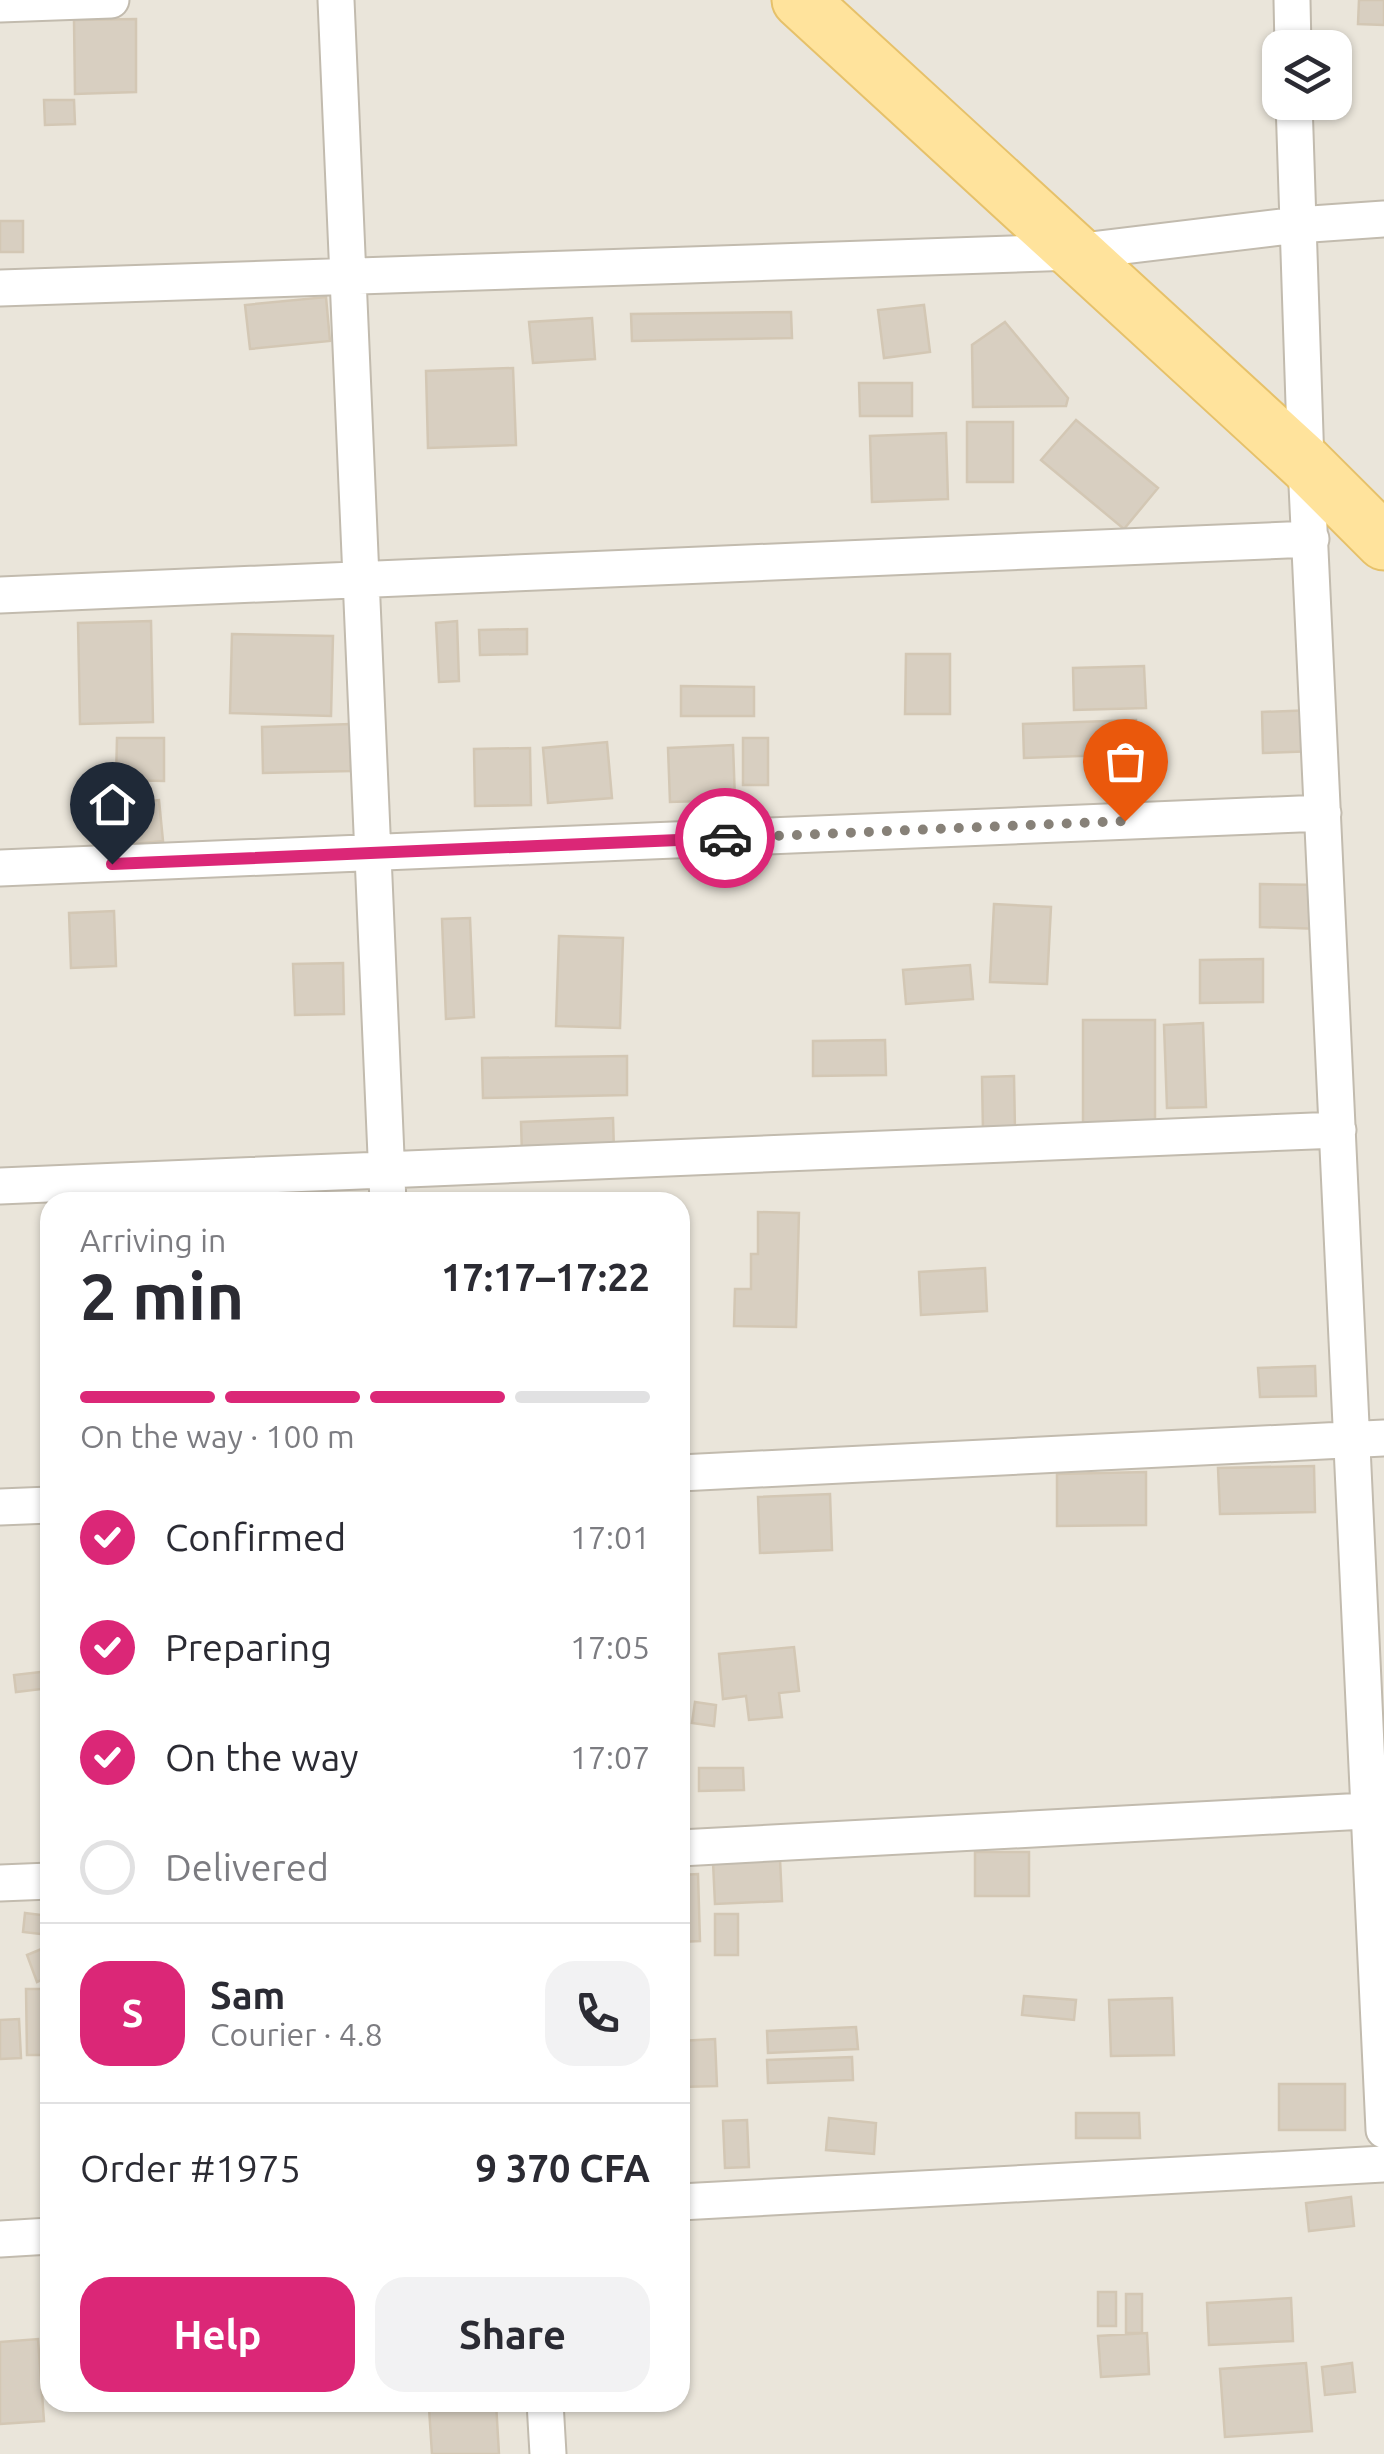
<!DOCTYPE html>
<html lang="en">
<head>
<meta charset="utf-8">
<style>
  :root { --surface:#fff; --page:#f2f2f3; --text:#2b2b33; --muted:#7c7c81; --line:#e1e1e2; --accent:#db2777 }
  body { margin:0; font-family:Ubuntu,sans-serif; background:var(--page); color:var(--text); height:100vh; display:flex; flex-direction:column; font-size:38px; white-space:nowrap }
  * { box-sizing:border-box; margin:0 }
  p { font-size:32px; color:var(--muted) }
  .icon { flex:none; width:55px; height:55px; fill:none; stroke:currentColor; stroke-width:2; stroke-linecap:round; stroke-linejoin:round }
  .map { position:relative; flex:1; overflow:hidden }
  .panel { position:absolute; left:40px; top:1192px; width:650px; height:1220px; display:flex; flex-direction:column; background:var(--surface); border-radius:30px; box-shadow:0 2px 8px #0004 }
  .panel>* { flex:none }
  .tools { position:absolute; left:1262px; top:30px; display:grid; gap:20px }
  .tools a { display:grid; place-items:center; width:90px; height:90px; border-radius:20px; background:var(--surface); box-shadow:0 2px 8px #0004; font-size:50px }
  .pin { position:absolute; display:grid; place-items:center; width:85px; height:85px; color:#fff; margin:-102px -42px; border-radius:50% 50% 50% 0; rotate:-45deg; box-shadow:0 0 10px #0007 }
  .pin .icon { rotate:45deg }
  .courier { position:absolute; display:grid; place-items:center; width:100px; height:100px; margin:-50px; border:8px solid #db2777; border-radius:50%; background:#fff; color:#222; box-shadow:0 2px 12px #0007 }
  .head em { font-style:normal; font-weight:600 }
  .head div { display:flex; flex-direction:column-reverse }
  .head { display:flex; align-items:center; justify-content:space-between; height:170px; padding:0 40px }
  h1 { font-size:65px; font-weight:600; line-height:75px }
  .bar { display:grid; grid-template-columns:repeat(4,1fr); gap:15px 10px; align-content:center; height:120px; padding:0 40px }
  .bar i { height:12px; border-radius:8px; background:var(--line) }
  .bar .on { background:var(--accent) }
  .bar p { grid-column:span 4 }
  .line { display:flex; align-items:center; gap:25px; padding:0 40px; border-top:2px solid var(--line) }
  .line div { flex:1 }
  .round { display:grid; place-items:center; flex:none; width:105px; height:105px; border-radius:30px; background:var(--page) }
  ol { padding:0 40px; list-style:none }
  li { display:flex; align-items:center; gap:30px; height:110px }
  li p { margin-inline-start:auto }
  li .icon { padding:10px; border-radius:50%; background:var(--accent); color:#fff; stroke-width:4 }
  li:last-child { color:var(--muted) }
  li i { width:55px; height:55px; border:5px solid var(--line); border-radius:50% }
  .action { display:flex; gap:20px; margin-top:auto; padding:20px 40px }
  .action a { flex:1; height:115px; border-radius:30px; background:var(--accent); color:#fff; font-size:40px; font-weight:600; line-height:115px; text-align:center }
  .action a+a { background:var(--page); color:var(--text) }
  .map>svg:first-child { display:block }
  .residential { fill:#eae5da; fill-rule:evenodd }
  .building { fill:#d8cfc1; stroke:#d3c7b4; stroke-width:2.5 }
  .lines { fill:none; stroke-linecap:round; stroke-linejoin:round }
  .minor-casing { stroke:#c2bbae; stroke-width:39 }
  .primary-casing { stroke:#e6c16a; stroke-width:59 }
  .minor { stroke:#fff; stroke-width:35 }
  .primary { stroke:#ffe39c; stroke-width:55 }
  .done { stroke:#878178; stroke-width:10; stroke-dasharray:0 18 }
  .route { stroke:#db2777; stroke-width:12 }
</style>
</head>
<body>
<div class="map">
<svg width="1384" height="2454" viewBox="0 0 1384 2454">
  <rect width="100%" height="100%" fill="#f6f3ec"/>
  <!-- residential -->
  <path class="residential" d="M0 0H1384V2454H0ZM1280 48H1335V102H1280ZM50 1202H680V2402H50Z"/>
  <!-- building -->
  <path class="building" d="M1359 0H1384V25L1358 24Z
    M136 19V92L75 94 74 20Z
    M44 100H74L75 124 45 125Z
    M0 221H23V252H0Z
    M326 297 330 341 250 349 245 305Z
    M924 305 930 352 884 358 878 310Z
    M791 312 792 338 632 341 631 314Z
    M592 318 595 359 533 363 529 322Z
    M1005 322 1068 398 1066 406 973 407 972 345Z
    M513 368 516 445 428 448 426 371Z
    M859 383H912V416H860Z
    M1076 420 1158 488 1124 529 1041 460Z
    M967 422H1013V482H967Z
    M946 433 948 499 872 502 870 436Z
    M151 621 153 722 80 724 78 623Z
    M457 621 459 681 439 682 436 623Z
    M527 629V654L480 655 479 630Z
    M232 634 333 636 331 716 230 713Z
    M906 654H950V714H905Z
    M1144 666 1146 708 1074 710 1073 668Z
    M681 686 754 687V716H681Z
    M1314 710 1316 751 1263 753 1262 712Z
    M1136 720 1137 754 1024 758 1023 724Z
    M350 724 351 771 263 773 262 727Z
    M117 738H164V781L116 780Z
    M743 738H768V785H743Z
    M607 742 612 798 548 803 543 748Z
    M733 745 735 800 670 802 668 748Z
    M530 748 531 805 475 806 474 749Z
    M159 800 163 841 112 846 108 805Z
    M1260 884 1323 885 1322 929 1260 927Z
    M994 904 1051 907 1047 984 990 982Z
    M114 911 116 966 71 968 69 913Z
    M470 918 474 1017 446 1019 442 919Z
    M559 936 623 938 620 1028 556 1026Z
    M1263 959V1002L1200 1003V960Z
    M343 963 344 1014 295 1015 293 964Z
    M970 965 973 999 906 1004 903 970Z
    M1083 1020H1155V1130H1083Z
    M1203 1023 1206 1107 1167 1108 1164 1025Z
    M885 1040 886 1075 813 1076V1041Z
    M627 1056V1095L483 1098 482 1058Z
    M1014 1076 1015 1131 983 1132 982 1077Z
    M613 1118 614 1151 522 1155 521 1122Z
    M758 1212 799 1213 796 1327 734 1326 735 1289H751V1254H758Z
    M985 1268 987 1311 921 1315 919 1272Z
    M1315 1366 1316 1396 1260 1397 1258 1368Z
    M1314 1466 1315 1512 1220 1514 1218 1468Z
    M1146 1472V1525L1057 1526V1474Z
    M830 1494 832 1550 760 1553 758 1497Z
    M794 1647 799 1691 779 1693 782 1717 749 1720 746 1696 723 1699 719 1654Z
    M50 1671V1688L16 1692 14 1675Z
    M695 1702 716 1705 714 1726 692 1723Z
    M699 1768H743L744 1790 699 1791Z
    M975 1852H1029V1896H975Z
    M780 1859 782 1901 715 1904 713 1862Z
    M698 1874 700 1941 680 1942V1875Z
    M25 1913 50 1916V1935L23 1932Z
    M715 1914H738V1955H715Z
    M44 1948 50 1963V1976L37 1982 27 1955Z
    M26 1989H50V2055H27Z
    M1024 1996 1076 2000 1074 2020 1022 2015Z
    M1172 1998 1174 2055 1111 2056 1109 2000Z
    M19 2019 21 2058 0 2059V2020Z
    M856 2027 858 2049 768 2053 767 2031Z
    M715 2039 717 2086 680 2087V2041Z
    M852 2057 853 2080 768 2083 767 2060Z
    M1279 2084H1345V2130H1279Z
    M1076 2113H1139L1140 2138H1076Z
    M829 2118 876 2123 874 2154 826 2150Z
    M747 2120 749 2167 725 2168 723 2121Z
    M1351 2197 1354 2226 1309 2231 1306 2203Z
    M1098 2292H1116V2326H1098Z
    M1126 2294H1142V2333H1126Z
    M1291 2298 1293 2341 1209 2345 1207 2303Z
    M1147 2333 1149 2374 1101 2377 1098 2336Z
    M38 2339 44 2421 0 2424V2342Z
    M1306 2363 1312 2431 1225 2437 1220 2369Z
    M1352 2363 1355 2392 1325 2395 1322 2367Z
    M496 2403 499 2454H432L429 2408Z"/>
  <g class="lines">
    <!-- minor casing -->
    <g class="minor-casing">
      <path id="minor" d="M336 0 388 1202
        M1292 0 1293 48
        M0 4 111 0
        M1294 102 1306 464 1384 2130
        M0 288 1074 252 1297 225 1384 219
        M0 595 1311 539
        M0 868 1323 813
        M0 1186 1338 1130
        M680 1473 1384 1438
        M0 1507 50 1505
        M680 1848 1384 1810
        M0 1883 50 1881
        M680 2202 1384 2164
        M0 2239 50 2236
        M545 2402 548 2454"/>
    </g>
    <!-- primary casing -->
    <g class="primary-casing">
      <path id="primary" d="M800 0 1306 464 1384 542"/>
    </g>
    <!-- minor -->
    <use href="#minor" class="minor"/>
    <!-- primary -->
    <use href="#primary" class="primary"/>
  </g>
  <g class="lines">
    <!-- done -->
    <path class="done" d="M725 838 1125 821"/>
    <!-- route -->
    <path class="route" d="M112 864 725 838"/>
  </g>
</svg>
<div class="tools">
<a><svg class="icon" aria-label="layers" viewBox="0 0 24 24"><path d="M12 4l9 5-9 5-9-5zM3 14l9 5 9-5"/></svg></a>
</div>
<div class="pin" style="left:1125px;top:821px;background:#ea580c"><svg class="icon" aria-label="bag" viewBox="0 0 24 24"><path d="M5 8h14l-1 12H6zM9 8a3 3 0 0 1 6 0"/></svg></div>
<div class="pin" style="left:112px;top:864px;background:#1f2937"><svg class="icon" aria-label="home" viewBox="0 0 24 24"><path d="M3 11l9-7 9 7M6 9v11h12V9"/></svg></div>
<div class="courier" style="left:725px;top:838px"><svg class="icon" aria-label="car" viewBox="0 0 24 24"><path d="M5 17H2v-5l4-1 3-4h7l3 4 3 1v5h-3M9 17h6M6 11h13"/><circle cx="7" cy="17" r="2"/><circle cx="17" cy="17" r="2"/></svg></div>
<section class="panel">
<div class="head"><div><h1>2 min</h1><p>Arriving in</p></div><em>17:17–17:22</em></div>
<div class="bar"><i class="on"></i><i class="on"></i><i class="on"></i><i></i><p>On the way · 100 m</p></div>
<ol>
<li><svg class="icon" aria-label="check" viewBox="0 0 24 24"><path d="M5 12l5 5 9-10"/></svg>Confirmed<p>17:01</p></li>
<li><svg class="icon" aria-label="check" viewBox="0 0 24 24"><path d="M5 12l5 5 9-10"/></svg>Preparing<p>17:05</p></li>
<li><svg class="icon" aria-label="check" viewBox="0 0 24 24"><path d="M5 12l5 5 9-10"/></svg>On the way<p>17:07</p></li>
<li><i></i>Delivered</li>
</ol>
<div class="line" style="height:180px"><b class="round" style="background:var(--accent);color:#fff">S</b><div><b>Sam</b><p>Courier · 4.8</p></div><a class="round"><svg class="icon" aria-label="phone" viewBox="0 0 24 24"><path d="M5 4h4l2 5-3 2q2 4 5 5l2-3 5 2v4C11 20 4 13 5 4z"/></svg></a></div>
<div class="line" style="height:130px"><div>Order #1975</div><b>9 370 CFA</b></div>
<div class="action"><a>Help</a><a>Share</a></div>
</section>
</div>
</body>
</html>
